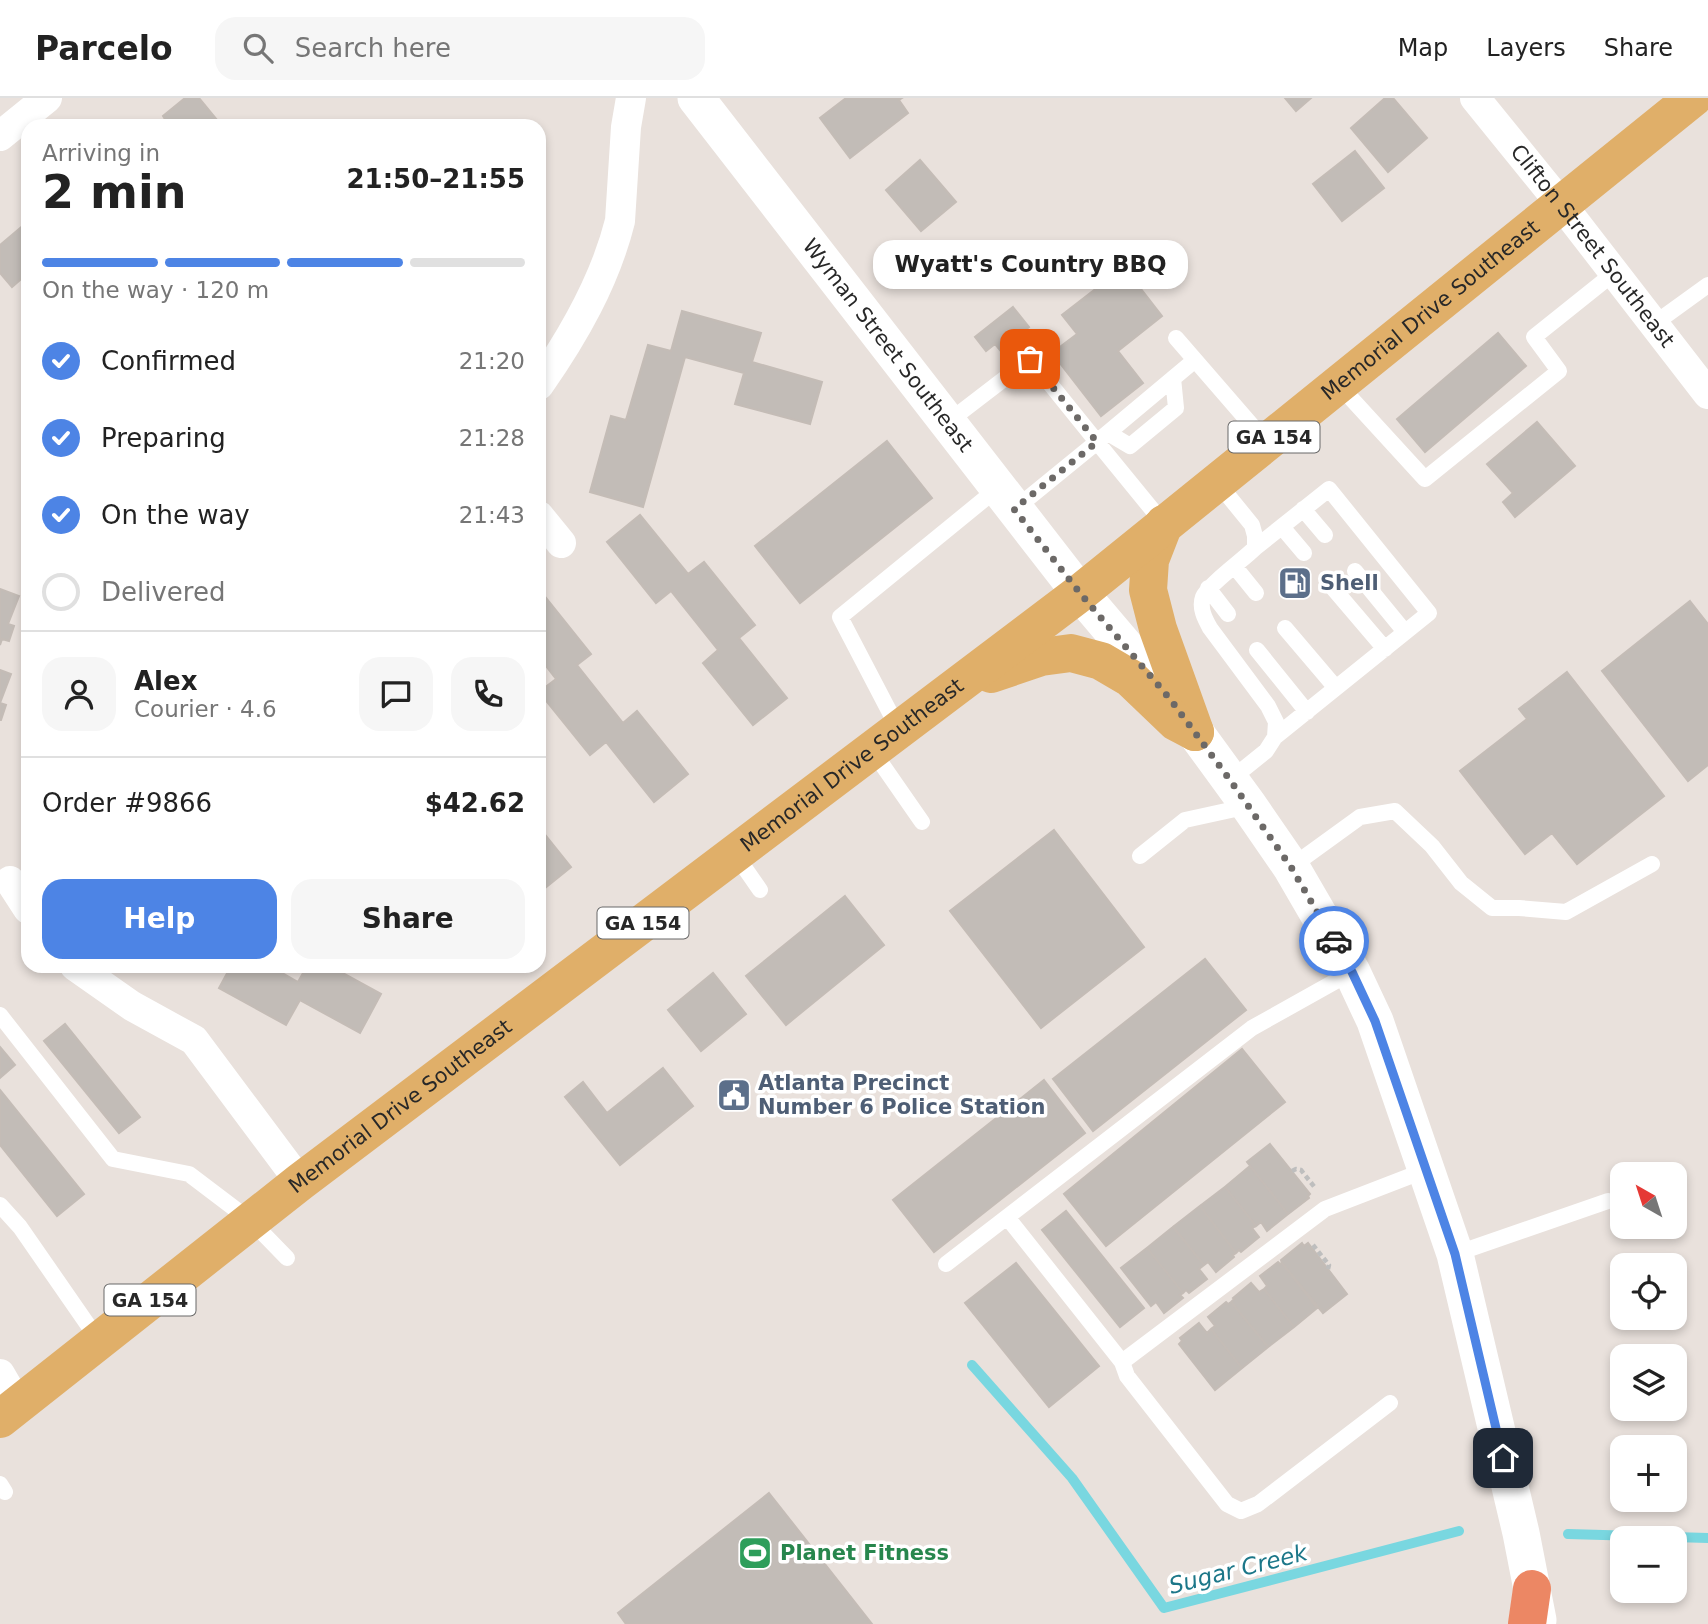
<!DOCTYPE html>
<html lang="en">
<head>
<meta charset="utf-8">
<style>
  :root { --surface:#fff; --page:#f6f6f6; --text:#222; --muted:#767676; --line:#e0e0e0; --accent:#4d84e5 }
  body { margin:0; font-family:"DejaVu Sans",sans-serif; background:var(--page); color:var(--text); height:100vh; display:flex; flex-direction:column; font-size:26px; white-space:nowrap }
  * { box-sizing:border-box; margin:0 }
  p { font-size:23px; color:var(--muted) }
  .icon { flex:none; width:38px; height:38px; fill:none; stroke:currentColor; stroke-width:2; stroke-linecap:round; stroke-linejoin:round }
  .map { position:relative; flex:1; overflow:hidden }
  .panel { position:absolute; left:21px; top:21px; width:525px; height:854px; display:flex; flex-direction:column; background:var(--surface); border-radius:21px; box-shadow:0 4px 10px #0003 }
  .panel>* { flex:none }
  .needle { width:46px; rotate:321deg }
  .buttons { position:absolute; left:1610px; top:1064px; display:grid; gap:14px }
  .buttons a { display:grid; place-items:center; width:77px; height:77px; border-radius:14px; background:var(--surface); box-shadow:0 4px 10px #0003; font-size:35px }
  .pin { position:absolute; display:grid; place-items:center; width:60px; height:60px; color:#fff; margin:-30px; border-radius:14px; box-shadow:0 4px 10px #0006 }
  .courier { position:absolute; display:grid; place-items:center; width:70px; height:70px; margin:-35px; border:5px solid #4d84e5; border-radius:50%; background:#fff; color:#222; box-shadow:0 2px 9px #0007 }
  .bubble { position:absolute; height:49px; border-radius:21px; background:var(--surface); box-shadow:0 4px 10px #0003; font-size:23px; font-weight:700; line-height:49px; text-align:center }
  .headline em { font-style:normal; font-weight:700 }
  .headline div { display:flex; flex-direction:column-reverse }
  .headline { display:flex; align-items:center; justify-content:space-between; height:119px; padding:0 21px }
  h1 { font-size:46px; font-weight:700; line-height:52px }
  .bar { display:grid; grid-template-columns:repeat(4,1fr); gap:10px 7px; align-content:center; height:84px; padding:0 21px }
  .bar i { height:9px; border-radius:5px; background:var(--line) }
  .bar .active { background:var(--accent) }
  .bar p { grid-column:span 4 }
  .line { display:flex; align-items:center; gap:18px; padding:0 21px; border-top:2px solid var(--line) }
  .line div { flex:1 }
  .round { display:grid; place-items:center; flex:none; width:74px; height:74px; border-radius:21px; background:var(--page) }
  ol { padding:0 21px; list-style:none }
  li { display:flex; align-items:center; gap:21px; height:77px }
  li p { margin-inline-start:auto }
  li .icon { padding:7px; border-radius:50%; background:var(--accent); color:#fff; stroke-width:4 }
  li:last-child { color:var(--muted) }
  li i { width:38px; height:38px; border:4px solid var(--line); border-radius:50% }
  .primary-button { display:flex; gap:14px; margin-top:auto; padding:14px 21px }
  .primary-button a { flex:1; height:80px; border-radius:21px; background:var(--accent); color:#fff; font-size:28px; font-weight:700; line-height:80px; text-align:center }
  .primary-button a+a { background:var(--page); color:var(--text) }
  header { display:flex; align-items:center; gap:42px; box-sizing:border-box; height:98px; padding:0 35px; background:var(--surface); border-bottom:2px solid var(--line) }
  header strong { font-size:33px }
  nav { display:flex; gap:38px; margin-inline-start:auto; font-size:24px }
  .search { width:490px; height:63px; background:var(--page); display:flex; align-items:center; gap:18px; box-sizing:border-box; padding:0 24px; border-radius:21px; color:var(--muted); font-size:26px }
  .map>svg:first-child { display:block }
  .lines { fill:none; stroke-linecap:round; stroke-linejoin:round }
  .stream { stroke:#79d7e0; stroke-width:10 }
  .building { fill:#c2bcb7; stroke:#c4bcb6; stroke-width:2 }
  .path { stroke:#bebebe; stroke-width:4.5; stroke-dasharray:5 3.5; stroke-linecap:butt }
  .service { stroke:#fff; stroke-width:16 }
  .minor { stroke:#fff; stroke-width:30 }
  .tertiary { stroke:#fff; stroke-width:37 }
  .primary { stroke:#e0af69; stroke-width:38 }
  .motorway { stroke:#ec8764; stroke-width:38 }
  .done { stroke:#6c6967; stroke-width:7; stroke-dasharray:0 12.6 }
  .route { stroke:#4d84e5; stroke-width:9 }
  .labels { text-anchor:middle; dominant-baseline:central; stroke-width:7; stroke-linejoin:round; paint-order:stroke }
  .shield { fill:#fff; stroke:#686868; stroke-width:2 }
  .shield-label { font-size:19px; font-weight:bold; fill:#282828 }
  .street-label { font-size:21px; fill:#282828; stroke:#fff }
  .service-label { font-size:21px; font-weight:bold; fill:#4e5e75; stroke:#fff; text-anchor:start }
  .leisure-label { font-size:21px; font-weight:bold; fill:#27864d; stroke:#fff; text-anchor:start }
  .water-label { font-size:23px; font-style:italic; fill:#1c7789; stroke:#fff }
</style>
</head>
<body>
<header>
<strong>Parcelo</strong>
<div class="search"><svg class="icon" aria-label="search" viewBox="0 0 24 24"><circle cx="10" cy="10" r="6"/><path d="M15 15l6 6"/></svg>Search here</div>
<nav><a>Map</a><a>Layers</a><a>Share</a></nav>
</header>
<div class="map">
<svg width="1708" height="1526" viewBox="0 0 1708 1526">
  <rect width="100%" height="100%" fill="#e9e1dc"/>
  <g class="lines">
    <!-- stream -->
    <path class="stream" d="M972 1267 1072 1380 1164 1510 1459 1433
      M1568 1436 1708 1440"/>
  </g>
  <!-- building -->
  <path class="building" d="M185 0H199L218 23 212 28H169L163 18Z
    M846 0H902L899 2 908 15 850 60 820 20Z
    M1285 0H1311L1296 13Z
    M1385 0H1393L1427 40 1388 74 1351 30Z
    M1355 53 1384 90 1342 123 1313 86Z
    M920 62 956 104 921 133 886 92Z
    M26 125 28 127V175L12 189 0 175V147Z
    M1124 169 1162 218 1118 253 1143 285 1101 318 1052 255 1077 236 1062 217Z
    M1013 209 1029 229 1000 252 995 246 986 253 975 239Z
    M682 213 761 235 752 264 822 284 810 326 735 306 744 275 685 259 643 409 590 394 611 318 626 322 648 247 671 253Z
    M1498 235 1526 268 1425 354 1397 321Z
    M1537 324 1575 368 1515 419 1503 404 1513 395 1487 366Z
    M887 343 932 400 800 505 755 448Z
    M640 417 688 476 704 464 755 527 739 540 787 600 753 627 703 565 718 552 671 493 656 505 607 444Z
    M0 491 19 498 8 526 14 528 9 543 2 541 0 547Z
    M542 495 591 556 577 567 623 625 637 613 688 676 654 704 606 644 590 657 539 594 556 581 539 559V498Z
    M1690 503 1708 526V667L1688 683 1602 573Z
    M0 572 11 576 0 605 6 607 1 622H0Z
    M1567 574 1664 698 1577 766 1552 735 1525 756 1460 673 1527 621 1519 611Z
    M539 729 571 769 539 795Z
    M1054 732 1144 849 1041 930 950 813Z
    M845 798 884 847 786 927 746 878Z
    M1205 861 1246 912 1093 1033 1053 981Z
    M231 868H270L298 884 307 868H330L381 896 360 935 300 902 286 927 219 890Z
    M713 875 746 916 701 953 668 912Z
    M65 926 140 1019 119 1035 44 943Z
    M0 949 15 967 0 980Z
    M1242 951 1285 1004 1106 1148 1064 1096Z
    M663 970 693 1008 620 1067 565 999 583 984 607 1015Z
    M1044 982 1085 1035 934 1154 893 1102Z
    M0 992 84 1096 57 1118 0 1047Z
    M1270 1046 1310 1096 1308 1098 1309 1100 1288 1116 1247 1064Z
    M1250 1068 1288 1116 1267 1133 1261 1124 1256 1128 1225 1089Z
    M1225 1089 1256 1128 1252 1130 1259 1139 1241 1154 1239 1152 1236 1155 1200 1108Z
    M1200 1108 1236 1155 1233 1157 1234 1159 1216 1174 1208 1164 1204 1167 1173 1129Z
    M1066 1113 1144 1210 1120 1229 1042 1132Z
    M1173 1129 1204 1167 1199 1171 1207 1181 1189 1195 1186 1192 1183 1195 1147 1150Z
    M1302 1145 1304 1148 1308 1145 1347 1196 1323 1215 1282 1165 1281 1162Z
    M1147 1150 1183 1195 1180 1197 1183 1200 1164 1215 1156 1204 1151 1208 1121 1170Z
    M1278 1164 1280 1166 1282 1165 1317 1210 1294 1229 1264 1191 1267 1188 1260 1178Z
    M1016 1165 1099 1268 1049 1309 965 1205Z
    M1251 1185 1259 1194 1264 1191 1294 1229 1268 1249 1231 1204 1234 1201 1233 1200Z
    M1226 1204 1228 1206 1231 1204 1268 1249 1242 1270 1211 1231 1215 1228 1208 1219Z
    M1199 1225 1207 1235 1211 1231 1242 1270 1215 1292 1179 1246 1182 1243 1180 1240Z
    M769 1395 872 1526H626L618 1515Z"/>
  <g class="lines">
    <!-- path -->
    <path class="path" d="M1292 1073 1296 1071 1301 1072 1316 1091
      M1313 1147 1329 1167 1328 1171"/>
    <!-- service -->
    <path class="service" d="M1654 226 1708 187
      M1176 240 1267 345
      M1338 286 1425 381 1559 273 1534 239 1614 175
      M948 324 1030 261 1097 344 1015 411
      M1108 335 1130 348 1176 310 1173 280
      M1217 384 1252 427 1255 438V450C1244 461 1207 488 1203 499 1199 510 1205 521 1210 530L1268 608 1276 624 1275 639 1266 653 1230 682
      M1303 411 1325 437
      M1164 426 1097 344 1195 262
      M1282 429 1304 455
      M1255 450 1329 391 1429 515 1275 639
      M1235 469 1256 495
      M1355 473 1405 534
      M1208 490 1228 516
      M1333 490 1385 551
      M1285 530 1336 590
      M1257 552 1307 614
      M899 632 840 519 998 390
      M872 652 922 724
      M735 756 760 792
      M1140 758 1185 722 1249 708
      M1291 769 1360 719 1395 713 1432 748 1461 785 1492 810H1519L1566 814 1652 766
      M1352 874 1252 930 1007 1119 1122 1264 1127 1278 1227 1406 1241 1413 1258 1406 1390 1305
      M0 917 113 1061 189 1076 251 1123 287 1160
      M0 1107 20 1129 99 1243
      M1455 1156 1608 1103
      M946 1166 1007 1119
      M1122 1264 1325 1111 1426 1072
      M0 1386 5 1394"/>
    <!-- minor -->
    <g class="minor">
      <path id="s1" d="M1475 0 1561 106 1708 296"/>
      <path d="M0 38 47 0"/>
      <path d="M539 287C574 237 605 183 620 123L626 29 631 0"/>
      <path d="M539 418 561 445"/>
      <path d="M10 783 28 811"/>
      <path d="M75 868 132 908 194 942 300 1084"/>
      <path d="M0 1276 18 1307"/>
    </g>
    <!-- tertiary -->
    <path class="tertiary" id="s2" d="M696 0 1080 495 1170 601 1195 634 1249 708 1291 769 1352 874 1375 923 1455 1156 1521 1435 1538 1522"/>
    <!-- primary -->
    <g class="primary">
      <path d="M1164 426 1150 462 1148 492 1158 531 1195 634"/>
      <path d="M991 576 1041 559 1071 555 1101 563 1130 580 1176 624 1195 634"/>
      <path id="s3" d="M0 1321 300 1084 1080 495 1693 0"/>
    </g>
    <!-- motorway -->
    <path class="motorway" d="M1527 1526 1532 1491"/>
  </g>
  <g class="lines">
    <!-- done -->
    <path class="done" d="M1030 261 1097 344 1014 411 1080 495 1170 601 1230 682 1291 769 1334 843"/>
    <!-- route -->
    <path class="route" d="M1334 843 1352 874 1375 923 1455 1156 1503 1360"/>
  </g>
  <!-- icons -->
  <defs>
    <g id="fuel-square" transform="scale(1.75)"><rect x="-9" y="-9" width="18" height="18" rx="4" fill="#5c6f8a" stroke="#fff"/><path d="M-5.5-6h7V0h2V4h1.3V-2.5L3-4.5l.8-.8L6-3V5H2.5V1h-1V6h-7ZM-4.2-4.7v3.2H.2V-4.7Z" fill="#fff"/></g>
    <g id="civic-square" transform="scale(1.75)"><rect x="-9" y="-9" width="18" height="18" rx="4" fill="#5c6f8a" stroke="#fff"/><path d="M-.6-6.5H3V-4.5H.6V-3L4-1V1h2V6H-6V1h2V-1L-.6-3ZM-1.2 2.5V6h2.4V2.5Z" fill="#fff"/></g>
    <g id="stadium-square" transform="scale(1.75)"><rect x="-9" y="-9" width="18" height="18" rx="4" fill="#2e9e5b" stroke="#fff"/><path d="M0-5a6.5 5 0 1 0 0 10a6.5 5 0 1 0 0-10ZM-3.5-1.8h7v3.6h-7Z" fill="#fff"/></g>
  </defs>
  <g fill-rule="evenodd">
    <use href="#fuel-square" x="1295" y="485"/>
    <use href="#civic-square" x="734" y="997"/>
    <use href="#stadium-square" x="755" y="1455"/>
  </g>
  <g class="labels">
    <!-- shield labels -->
    <g class="shield">
      <rect x="1228.5" y="323.5" width="91" height="31" rx="5"/>
      <rect x="597.5" y="809.5" width="91" height="31" rx="5"/>
      <rect x="104.5" y="1186.5" width="91" height="31" rx="5"/>
    </g>
    <g class="shield-label">
      <text x="1274" y="339">GA 154</text>
      <text x="643" y="825">GA 154</text>
      <text x="150" y="1202">GA 154</text>
    </g>
    <!-- street labels -->
    <g class="street-label">
      <text stroke="none"><textPath href="#s1" startOffset="189">Clifton Street Southeast</textPath></text>
      <text stroke="none"><textPath href="#s3" startOffset="1810">Memorial Drive Southeast</textPath></text>
      <text stroke="none"><textPath href="#s2" startOffset="313">Wyman Street Southeast</textPath></text>
      <text stroke="none"><textPath href="#s3" startOffset="1074">Memorial Drive Southeast</textPath></text>
      <text stroke="none"><textPath href="#s3" startOffset="508">Memorial Drive Southeast</textPath></text>
    </g>
    <!-- service labels -->
    <g class="service-label">
      <text x="1320" y="485">Shell</text>
      <text x="758" y="985">Atlanta Precinct<tspan x="758" dy="24">Number 6 Police Station</tspan></text>
    </g>
    <!-- leisure labels -->
    <g class="leisure-label">
      <text x="780" y="1455">Planet Fitness</text>
    </g>
    <!-- water labels -->
    <g class="water-label">
      <text transform="translate(1238 1471) rotate(-14)">Sugar Creek</text>
    </g>
  </g>
</svg>
<div class="buttons">
<a><svg class="needle" viewBox="-14 -14 28 28"><path d="M0-13l5 13h-10z" fill="#e53935"/><path d="M0 13l5-13h-10z" fill="#767676"/></svg></a>
<a><svg class="icon" aria-label="locate" viewBox="0 0 24 24"><circle cx="12" cy="12" r="6"/><path d="M12 2v4M12 18v4M2 12h4M18 12h4"/></svg></a>
<a><svg class="icon" aria-label="layers" viewBox="0 0 24 24"><path d="M12 4l9 5-9 5-9-5zM3 14l9 5 9-5"/></svg></a>
<a>+</a>
<a>−</a>
</div>
<div class="pin" style="left:1030px;top:261px;background:#ea580c"><svg class="icon" aria-label="bag" viewBox="0 0 24 24"><path d="M5 8h14l-1 12H6zM9 8a3 3 0 0 1 6 0"/></svg></div>
<div class="pin" style="left:1503px;top:1360px;background:#1f2937"><svg class="icon" aria-label="home" viewBox="0 0 24 24"><path d="M3 11l9-7 9 7M6 9v11h12V9"/></svg></div>
<div class="courier" style="left:1334px;top:843px"><svg class="icon" aria-label="car" viewBox="0 0 24 24"><path d="M5 17H2v-5l4-1 3-4h7l3 4 3 1v5h-3M9 17h6M6 11h13"/><circle cx="7" cy="17" r="2"/><circle cx="17" cy="17" r="2"/></svg></div>
<div class="bubble" style="left:873px;top:142px;width:315px">Wyatt's Country BBQ</div>
<section class="panel">
<div class="headline"><div><h1>2 min</h1><p>Arriving in</p></div><em>21:50–21:55</em></div>
<div class="bar"><i class="active"></i><i class="active"></i><i class="active"></i><i></i><p>On the way · 120 m</p></div>
<ol>
<li><svg class="icon" aria-label="check" viewBox="0 0 24 24"><path d="M5 12l5 5 9-10"/></svg>Confirmed<p>21:20</p></li>
<li><svg class="icon" aria-label="check" viewBox="0 0 24 24"><path d="M5 12l5 5 9-10"/></svg>Preparing<p>21:28</p></li>
<li><svg class="icon" aria-label="check" viewBox="0 0 24 24"><path d="M5 12l5 5 9-10"/></svg>On the way<p>21:43</p></li>
<li><i></i>Delivered</li>
</ol>
<div class="line" style="height:126px"><a class="round"><svg class="icon" aria-label="person" viewBox="0 0 24 24"><circle cx="12" cy="8" r="4"/><path d="M4 21q1-7 8-7t8 7"/></svg></a><div><b>Alex</b><p>Courier · 4.6</p></div><a class="round"><svg class="icon" aria-label="chat" viewBox="0 0 24 24"><path d="M4 5h16v11H9l-5 4z"/></svg></a><a class="round"><svg class="icon" aria-label="phone" viewBox="0 0 24 24"><path d="M5 4h4l2 5-3 2q2 4 5 5l2-3 5 2v4C11 20 4 13 5 4z"/></svg></a></div>
<div class="line" style="height:91px"><div>Order #9866</div><b>$42.62</b></div>
<div class="primary-button"><a>Help</a><a>Share</a></div>
</section>
</div>
</body>
</html>
